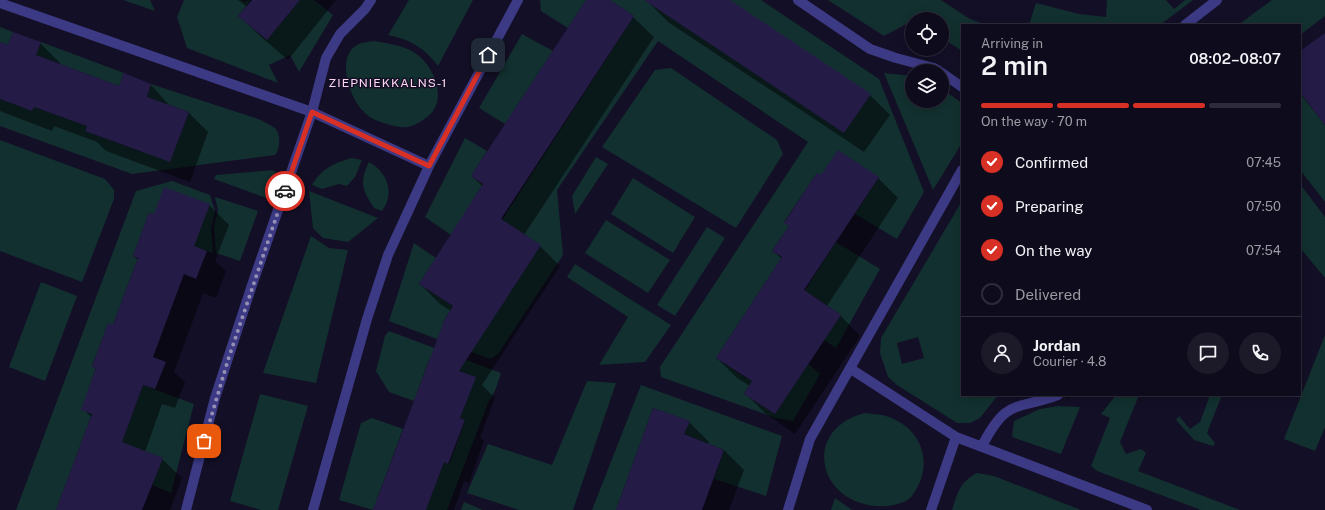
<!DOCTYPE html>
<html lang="en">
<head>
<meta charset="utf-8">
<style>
  :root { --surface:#0e0b1c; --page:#1c1929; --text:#f1f3f6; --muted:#9b9ba3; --line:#2e2b3b; --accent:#d93025 }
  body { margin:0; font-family:"Public Sans",sans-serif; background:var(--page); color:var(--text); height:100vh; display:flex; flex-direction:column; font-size:15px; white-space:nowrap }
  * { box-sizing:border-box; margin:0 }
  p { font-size:13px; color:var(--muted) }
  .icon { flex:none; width:22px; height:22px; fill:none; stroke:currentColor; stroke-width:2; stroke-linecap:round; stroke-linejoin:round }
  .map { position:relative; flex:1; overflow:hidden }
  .drawer { position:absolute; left:961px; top:24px; width:340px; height:372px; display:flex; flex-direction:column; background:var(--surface); border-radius:0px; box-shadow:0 2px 10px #0003,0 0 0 1px var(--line) }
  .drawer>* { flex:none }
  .fabs { position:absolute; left:905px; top:12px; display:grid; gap:8px }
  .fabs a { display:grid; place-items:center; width:44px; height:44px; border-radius:50%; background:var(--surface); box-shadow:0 2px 10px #0003,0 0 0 1px var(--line); font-size:20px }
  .pin { position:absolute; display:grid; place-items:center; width:34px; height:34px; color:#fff; margin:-17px; border-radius:8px; box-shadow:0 2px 6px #0006 }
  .courier { position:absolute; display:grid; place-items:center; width:40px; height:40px; margin:-20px; border:3px solid #d93025; border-radius:50%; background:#fff; color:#222; box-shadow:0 1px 5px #0007 }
  .overview em { font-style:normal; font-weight:600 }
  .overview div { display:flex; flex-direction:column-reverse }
  .overview { display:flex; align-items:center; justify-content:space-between; height:68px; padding:0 20px }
  h1 { font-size:26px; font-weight:600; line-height:30px }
  .bar { display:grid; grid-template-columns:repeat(4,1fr); gap:6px 4px; align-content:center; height:48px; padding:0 20px }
  .bar i { height:5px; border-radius:3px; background:var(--line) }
  .bar .on { background:var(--accent) }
  .bar p { grid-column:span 4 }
  .line { display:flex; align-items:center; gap:10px; padding:0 20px; border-top:1px solid var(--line) }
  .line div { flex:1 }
  .round { display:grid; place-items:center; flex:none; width:42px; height:42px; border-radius:21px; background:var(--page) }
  ol { padding:0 20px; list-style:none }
  li { display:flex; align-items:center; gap:12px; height:44px }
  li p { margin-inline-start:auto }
  li .icon { padding:4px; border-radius:50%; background:var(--accent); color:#fff; stroke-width:4 }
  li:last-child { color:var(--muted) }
  li i { width:22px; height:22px; border:2px solid var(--line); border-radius:50% }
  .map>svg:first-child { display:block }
  .green { fill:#12302f; fill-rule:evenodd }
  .shadow { fill:#0007 }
  .building { fill:#241b47 }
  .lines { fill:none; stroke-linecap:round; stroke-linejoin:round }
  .service { stroke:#3d3a85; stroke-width:10 }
  .minor { stroke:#3d3a85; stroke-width:10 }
  .done { stroke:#948fb3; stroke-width:4; stroke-dasharray:0 7.2 }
  .route { stroke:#d93025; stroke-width:5 }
  .labels { text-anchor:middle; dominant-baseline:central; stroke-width:3; stroke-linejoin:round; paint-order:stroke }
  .neighbourhood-label { font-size:12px; letter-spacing:1px; fill:#ffd6f0; stroke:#130f26 }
</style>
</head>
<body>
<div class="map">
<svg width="1325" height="510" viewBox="0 0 1325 510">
  <rect width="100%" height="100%" fill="#130f26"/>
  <!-- green -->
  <path class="green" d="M123 0H150L155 11Z
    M184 0H241L244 2 248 0 250 1 238 16 267 40 300 0H314L333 15 299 72 290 55 269 65 278 83 187 48 177 17Z
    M409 0H473L438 66C425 48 409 39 388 35Z
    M540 0H586L568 28 541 11Z
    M610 0H761L879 79 924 192 897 239 855 214 879 177 821 175 817 173 784 222 789 226 772 251 782 257 716 358 746 378 749 374 754 378 744 394 775 414 808 364 820 374 793 421 776 418 661 377 660 367 808 142 658 41 557 190 563 255 498 354 490 359 389 321 414 243 436 258 419 284 453 306 443 322 476 344 502 220 634 16Z
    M828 0H941L970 19 987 25H962V51L942 38V19H912V21L884 36Z
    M1107 0H1166L1174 9 1185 0H1193L1160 25H1029L1036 3 1079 14 1106 17Z
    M1272 0H1325V16L1300 35V25H1238Z
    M0 27 13 32 8 45 0 42Z
    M522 34 553 51 505 124 479 108Z
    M374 41C390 44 406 45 419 56 433 67 445 94 433 111 428 118 416 125 408 127 402 128 395 126 390 125 380 122 370 119 363 111 349 98 335 54 359 44 363 42 369 42 374 41Z
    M41 42 124 73 119 86 36 55Z
    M671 68 777 140 783 154 736 228 602 147 655 70Z
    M884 73 912 76V101H942V89L962 103V143L933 190Z
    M151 84 261 120C265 123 273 126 276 129 281 136 280 149 275 155L132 174 0 126V99L32 111 34 107 87 126 85 131 142 152 144 148 171 158 189 112 147 97Z
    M1300 93 1325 125V202L1300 170Z
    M465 138 487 151 471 176 483 184 451 235 425 217Z
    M0 140 105 179 114 190V199L82 282 0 251Z
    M596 157 608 164 575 214 572 196Z
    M351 158 362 160 355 177 347 186 339 184 322 189 312 185C322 168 333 164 351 158Z
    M369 162C388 172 395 194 382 211L374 208C362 189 359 183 369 162Z
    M273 170 276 172 266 198 214 179 216 175Z
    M633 178 695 217 673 253 611 214Z
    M172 181 210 195 215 211 211 229 213 253 194 246 154 214 149 213 133 256 138 258 113 325 108 324 92 366 96 368 82 409 92 414 56 510H16L136 191Z
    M1300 184 1325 217V278L1300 248Z
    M309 191 378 218 348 242 323 238 313 228Z
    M215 197 258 211 240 261 216 253 214 227 218 210Z
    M962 201V395H998L980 418 970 423H957L897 385 888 377 880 353 881 338ZM918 337 924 358 902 364 897 343Z
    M606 220 670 260 648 293 585 253Z
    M707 227 725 238 675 316 657 305Z
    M311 236 329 248 348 250 316 383 263 373Z
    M836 242 880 269 836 348 824 340 841 315 810 294 802 295Z
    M575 264 671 325 645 362 599 365 628 317 567 277Z
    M41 282 77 296 45 381 9 367Z
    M389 331 501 373 495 391 488 403 447 510H426L444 462 449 464 465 421 460 418 475 377 429 360 414 401 389 392 376 371 385 336Z
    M1325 335V427L1315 451 1284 439Z
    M587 381 616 383 573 510H519L467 493 488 444 552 465Z
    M143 385 194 404 171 493 152 485 162 458 120 446Z
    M641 385 782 436 766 496 714 479 724 450 684 434 689 421 653 408 616 510H592Z
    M260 394 308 406 278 510H261L230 501Z
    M1116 395H1139L1120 442 1126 454 1141 449 1146 453 1138 471 1240 510H1201L1097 471 1091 466 1110 418 1101 414Z
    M1210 395H1222L1207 433 1215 443 1213 446 1194 440 1176 420 1179 416 1190 429 1200 422Z
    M1058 406 1080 407 1061 454 1012 437 1014 421 1040 409Z
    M865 413C873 414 881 414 889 417 924 430 934 466 912 496 906 503 895 505 887 506 819 510 798 430 865 413Z
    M372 418 403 429 373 510 339 500 361 423Z
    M977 473 994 476 1081 510H952C958 492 959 483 977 473Z
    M835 498 852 510H831Z
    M464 502 483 510H461Z"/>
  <!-- shadow -->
  <path class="shadow" d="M238 0H336L288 60 260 36 240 16 247 7Z
    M588 0H608L633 17 654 37 524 235 540 246 560 266 482 385 495 398 480 437 484 441 469 483 464 481 454 510H374L451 311 440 304 420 284 483 187 472 176Z
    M649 0H728L870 95 890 115 864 152 668 22 648 2Z
    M0 43 9 47 40 43 60 63V65L119 88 124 75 151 85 170 106 188 112 208 132 190 182 106 151 97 142 54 126 52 131 0 111Z
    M822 177 878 178 898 198 827 306 840 315 860 336 795 434 765 413 745 393 750 386 737 378 717 358 782 259 773 251Z
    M209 205 229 225 215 261 226 271 216 298 203 293 174 372 185 382 175 408 162 404 145 452 162 459 182 478 170 510H57L92 418 83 409 97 370 93 366 113 326 138 260 134 256 155 216Z
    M1063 395H1071L1068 399Z
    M689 422 709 442 708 444 724 450 744 470 729 510H617Z"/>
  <!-- building -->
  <path class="building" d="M252 0H300L267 40 238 16Z
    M586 0H610L634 16 501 219 541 245 459 371 476 377 460 418 465 420 448 464 444 462 426 510H373L444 321 453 306 419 284 483 184 471 176Z
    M644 0H730L871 94 844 133Z
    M13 32 41 42 36 55 119 86 124 73 151 84 147 97 189 112 170 162 85 131 87 126 34 107 32 111 0 99V42L8 45Z
    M1325 33V125L1300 92V51Z
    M838 150 879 177 804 290 841 315 775 414 744 394 752 381 716 358 782 257 772 251 789 226 784 223 817 173 821 175Z
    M164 187 210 204 194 246 207 251 196 279 184 274 153 357 166 362 155 389 143 385 122 442 163 458 142 510H56L92 414 81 410 96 368 92 367 108 323 113 325 138 258 133 256 149 213 154 214Z
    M653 408 690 421 684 434 724 450 702 510H616Z"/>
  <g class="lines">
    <!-- service -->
    <path class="service" d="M982 446C1007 398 1014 411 1058 395"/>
    <!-- minor -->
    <path class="minor" d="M798 0 870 49 896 58 934 68 939 71
      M0 3 312 112 429 166
      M1185 25 1217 0
      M942 73 962 87
      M851 369 956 437 1147 510
      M186 510 215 398 252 285 312 112 326 58 340 34 365 9 371 0
      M313 510 367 319 388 255 429 166 518 0
      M788 510 810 439 962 170
      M931 510 956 437"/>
  </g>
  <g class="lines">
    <!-- done -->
    <path class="done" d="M204 441 228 360 285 191"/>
    <!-- route -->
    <path class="route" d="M285 191 312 112 429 166 488 55"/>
  </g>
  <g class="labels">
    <!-- neighbourhood labels -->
    <g class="neighbourhood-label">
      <text x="388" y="83">ZIEPNIEKKALNS-1</text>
    </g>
  </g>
</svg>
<div class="fabs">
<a><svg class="icon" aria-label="locate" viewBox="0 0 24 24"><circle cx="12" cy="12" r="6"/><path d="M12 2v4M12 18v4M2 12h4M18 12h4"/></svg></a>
<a><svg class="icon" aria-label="layers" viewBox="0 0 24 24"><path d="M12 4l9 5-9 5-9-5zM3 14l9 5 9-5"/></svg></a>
</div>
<div class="pin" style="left:204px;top:441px;background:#ea580c"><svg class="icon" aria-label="bag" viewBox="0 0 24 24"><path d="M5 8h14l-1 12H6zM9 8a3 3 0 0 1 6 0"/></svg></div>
<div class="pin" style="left:488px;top:55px;background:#1f2937"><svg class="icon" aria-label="home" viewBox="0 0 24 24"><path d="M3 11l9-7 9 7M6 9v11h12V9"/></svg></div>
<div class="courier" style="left:285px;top:191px"><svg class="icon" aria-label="car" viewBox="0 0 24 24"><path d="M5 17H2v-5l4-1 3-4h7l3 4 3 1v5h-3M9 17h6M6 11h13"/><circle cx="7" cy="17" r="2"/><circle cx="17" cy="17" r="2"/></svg></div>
<section class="drawer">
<div class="overview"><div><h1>2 min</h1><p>Arriving in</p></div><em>08:02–08:07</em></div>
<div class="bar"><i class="on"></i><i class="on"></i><i class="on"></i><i></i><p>On the way · 70 m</p></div>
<ol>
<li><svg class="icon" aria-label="check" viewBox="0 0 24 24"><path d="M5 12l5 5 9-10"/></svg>Confirmed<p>07:45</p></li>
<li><svg class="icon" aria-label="check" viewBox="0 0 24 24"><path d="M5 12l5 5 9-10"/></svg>Preparing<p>07:50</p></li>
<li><svg class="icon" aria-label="check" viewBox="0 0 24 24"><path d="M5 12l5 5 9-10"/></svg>On the way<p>07:54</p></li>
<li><i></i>Delivered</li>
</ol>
<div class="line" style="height:72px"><a class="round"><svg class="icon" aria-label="person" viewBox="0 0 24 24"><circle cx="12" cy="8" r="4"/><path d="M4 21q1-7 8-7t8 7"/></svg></a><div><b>Jordan</b><p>Courier · 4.8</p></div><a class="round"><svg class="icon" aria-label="chat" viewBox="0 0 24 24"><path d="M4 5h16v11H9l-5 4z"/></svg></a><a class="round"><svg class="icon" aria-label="phone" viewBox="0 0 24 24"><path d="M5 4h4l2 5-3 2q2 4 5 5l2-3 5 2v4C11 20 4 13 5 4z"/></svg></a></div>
</section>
</div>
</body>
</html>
